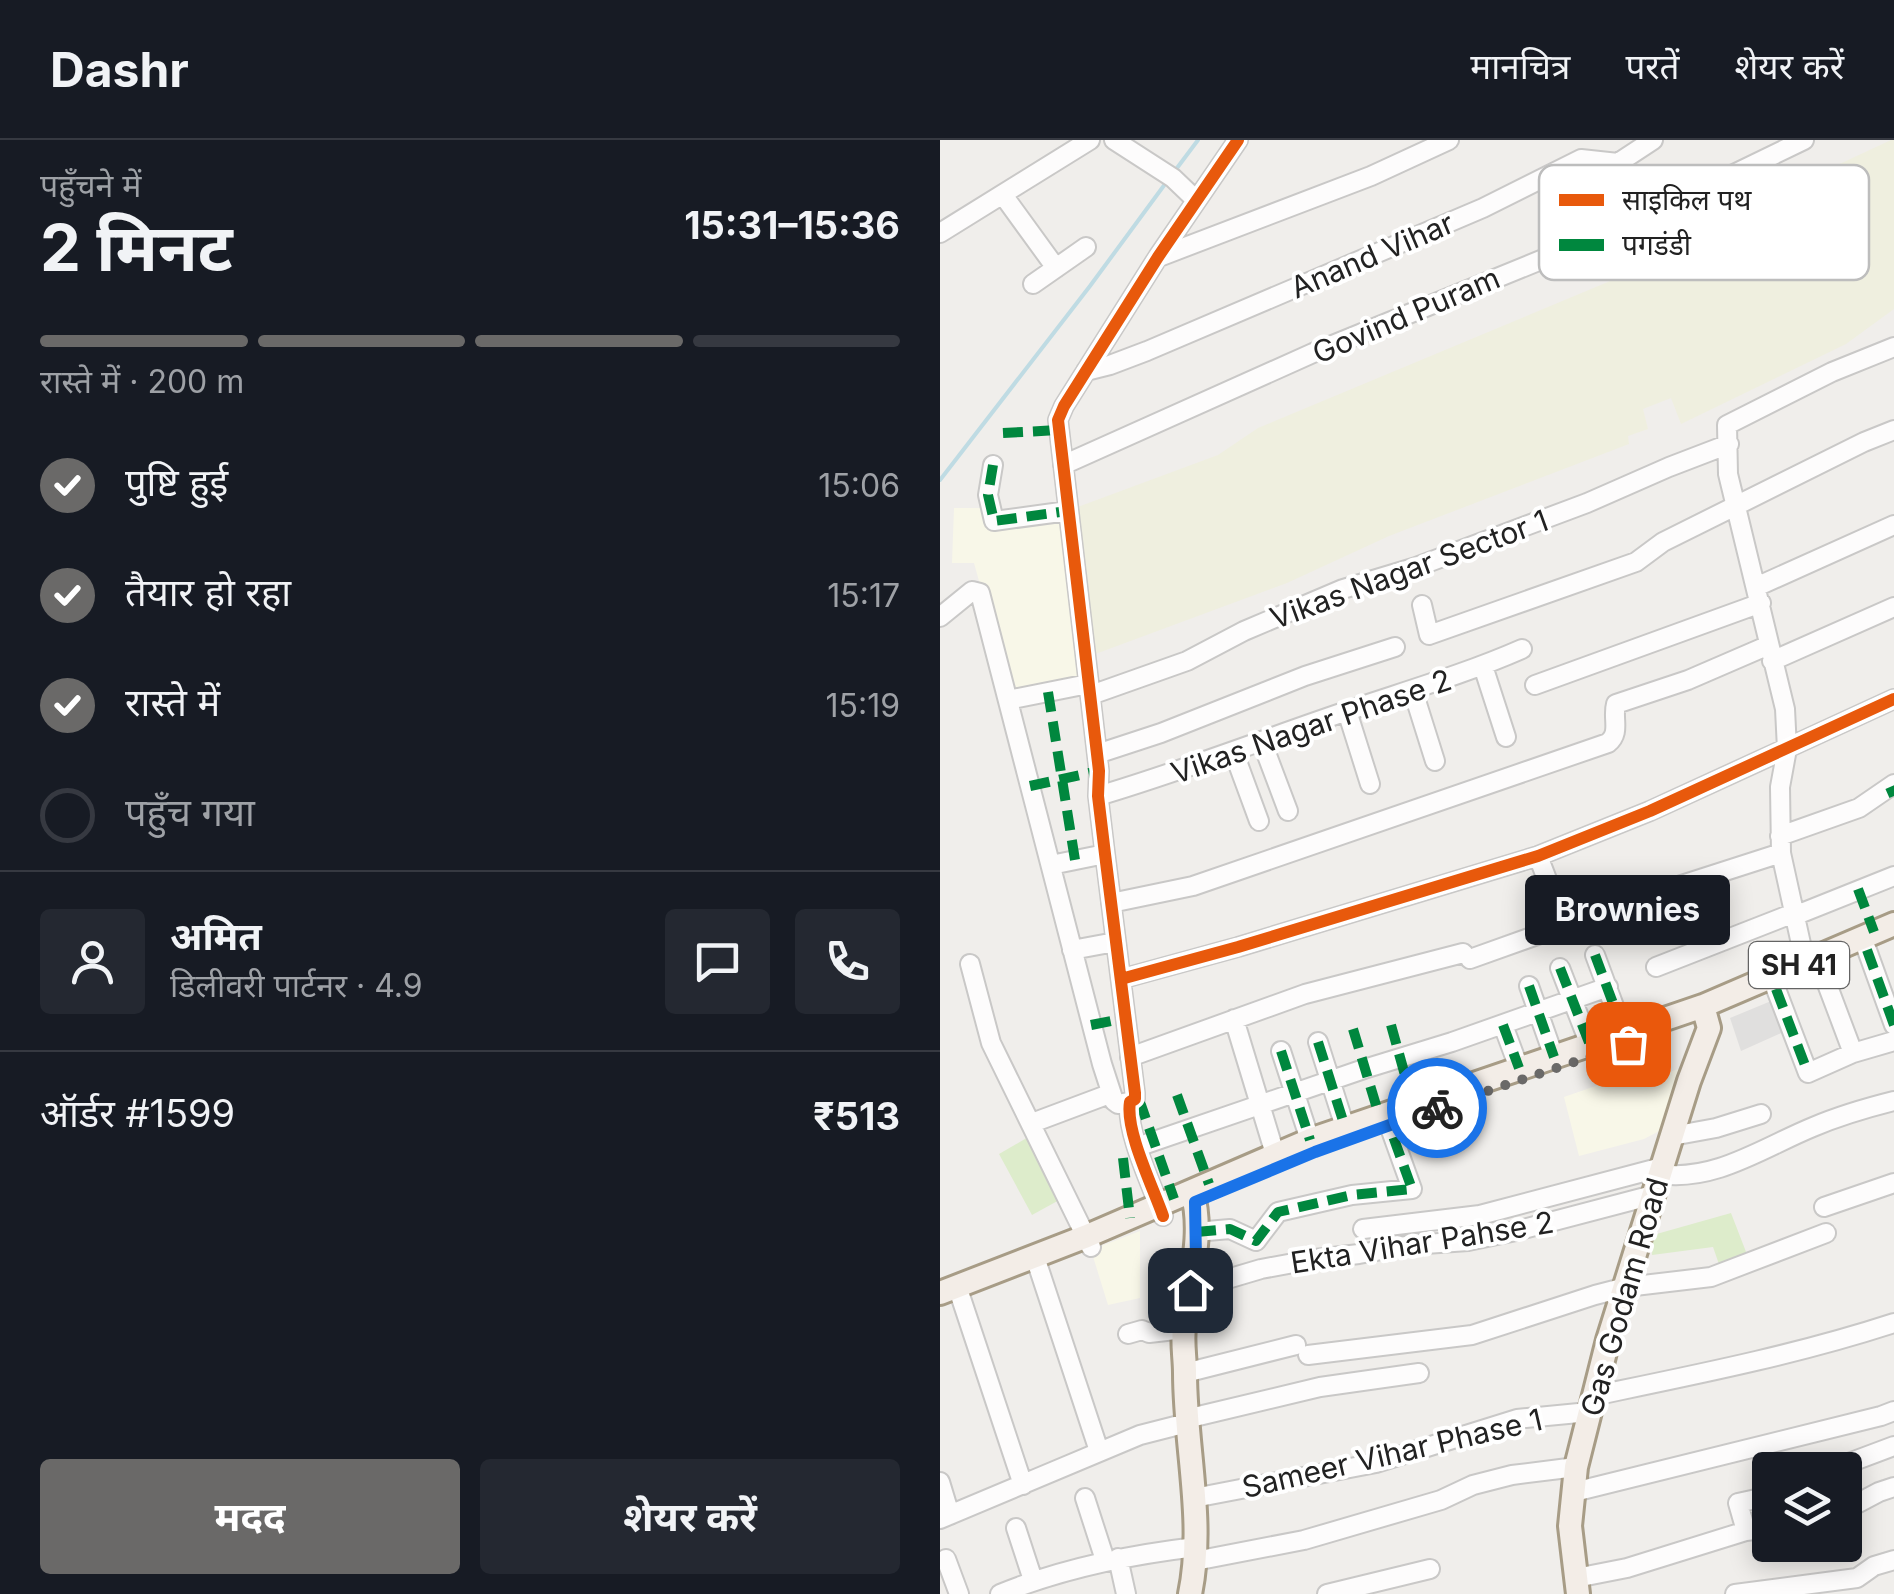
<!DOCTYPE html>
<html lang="hi">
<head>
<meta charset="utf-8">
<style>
  :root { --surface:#171b24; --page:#242831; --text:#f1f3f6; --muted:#9ea1a6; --line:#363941; --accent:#6a6968 }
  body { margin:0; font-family:Inter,"Noto Sans Devanagari",sans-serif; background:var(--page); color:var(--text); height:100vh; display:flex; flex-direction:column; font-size:38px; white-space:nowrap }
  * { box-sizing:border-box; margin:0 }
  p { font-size:32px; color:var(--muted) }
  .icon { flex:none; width:55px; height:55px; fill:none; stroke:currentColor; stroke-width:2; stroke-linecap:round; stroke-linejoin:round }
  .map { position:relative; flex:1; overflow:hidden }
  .drawer { display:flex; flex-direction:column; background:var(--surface); width:940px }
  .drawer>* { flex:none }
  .controls { position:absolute; left:812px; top:1312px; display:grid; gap:20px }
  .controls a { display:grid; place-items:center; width:110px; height:110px; border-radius:10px; background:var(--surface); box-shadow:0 5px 25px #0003; font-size:50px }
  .pin { position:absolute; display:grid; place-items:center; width:85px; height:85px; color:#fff; margin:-42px; border-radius:20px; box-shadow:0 5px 15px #0006 }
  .courier { position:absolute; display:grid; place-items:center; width:100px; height:100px; margin:-50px; border:8px solid #1a73e8; border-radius:50%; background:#fff; color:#222; box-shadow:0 2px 12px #0007 }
  .bubble { position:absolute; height:70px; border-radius:10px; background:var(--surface); box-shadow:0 5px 25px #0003; font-size:32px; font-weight:700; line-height:70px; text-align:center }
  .head em { font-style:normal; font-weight:700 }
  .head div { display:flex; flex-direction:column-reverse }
  .head { display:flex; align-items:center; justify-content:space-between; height:170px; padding:0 40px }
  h1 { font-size:65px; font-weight:700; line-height:75px }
  .bar { display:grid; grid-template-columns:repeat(4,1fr); gap:15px 10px; align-content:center; height:120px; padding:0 40px }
  .bar i { height:12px; border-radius:8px; background:var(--line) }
  .bar .current { background:var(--accent) }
  .bar p { grid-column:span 4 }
  .line { display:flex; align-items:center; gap:25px; padding:0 40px; border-top:2px solid var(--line) }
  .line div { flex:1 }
  .round { display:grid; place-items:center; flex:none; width:105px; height:105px; border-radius:10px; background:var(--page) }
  ol { padding:0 40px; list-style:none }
  li { display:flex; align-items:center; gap:30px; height:110px }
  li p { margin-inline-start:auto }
  li .icon { padding:10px; border-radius:50%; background:var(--accent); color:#fff; stroke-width:4 }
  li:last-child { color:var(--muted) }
  li i { width:55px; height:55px; border:5px solid var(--line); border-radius:50% }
  .button { display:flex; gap:20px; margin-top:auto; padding:20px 40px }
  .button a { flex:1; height:115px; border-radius:10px; background:var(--accent); color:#fff; font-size:40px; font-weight:700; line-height:115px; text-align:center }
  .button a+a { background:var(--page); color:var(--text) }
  header { display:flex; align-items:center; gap:60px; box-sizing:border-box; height:140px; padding:0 50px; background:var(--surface); border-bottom:2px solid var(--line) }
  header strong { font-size:48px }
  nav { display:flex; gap:55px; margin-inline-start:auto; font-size:35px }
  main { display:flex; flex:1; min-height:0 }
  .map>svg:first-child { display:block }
  .education { fill:#f8f7e8 }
  .farmland { fill:#efefdf }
  .grass { fill:#ddeccb }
  .parking { fill:#e0dfde }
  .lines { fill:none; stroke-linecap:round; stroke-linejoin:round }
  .stream { stroke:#bfdbe3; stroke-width:4 }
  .minor-casing { stroke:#c9c8c7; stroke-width:22 }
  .major-casing { stroke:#a79c86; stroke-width:28 }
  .minor { stroke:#fdfcfc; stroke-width:18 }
  .major { stroke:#f3ede7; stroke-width:22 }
  .quiet { stroke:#00873e; stroke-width:10; stroke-dasharray:20 10; stroke-linecap:butt }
  .cycleway-casing { stroke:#fff; stroke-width:19 }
  .cycleway { stroke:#e8590c; stroke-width:12 }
  .done { stroke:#6a6968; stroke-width:10; stroke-dasharray:0 18 }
  .route { stroke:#1a73e8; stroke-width:12 }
  .labels { text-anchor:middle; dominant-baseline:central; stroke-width:8; stroke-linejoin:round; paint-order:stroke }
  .shield { fill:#fff; stroke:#646464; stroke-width:2.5 }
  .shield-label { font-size:28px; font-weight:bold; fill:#222 }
  .street-label { font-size:30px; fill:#222; stroke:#fff }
  .key { fill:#fff; stroke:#bdbdbd; stroke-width:2.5 }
  .key-label { font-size:28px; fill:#222 }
</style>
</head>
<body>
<header>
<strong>Dashr</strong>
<nav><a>मानचित्र</a><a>परतें</a><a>शेयर करें</a></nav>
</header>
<main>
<section class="drawer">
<div class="head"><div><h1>2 मिनट</h1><p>पहुँचने में</p></div><em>15:31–15:36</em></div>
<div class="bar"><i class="current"></i><i class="current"></i><i class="current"></i><i></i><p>रास्ते में · 200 m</p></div>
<ol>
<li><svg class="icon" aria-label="check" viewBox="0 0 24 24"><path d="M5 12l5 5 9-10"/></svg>पुष्टि हुई<p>15:06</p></li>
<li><svg class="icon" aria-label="check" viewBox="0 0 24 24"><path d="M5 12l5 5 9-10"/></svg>तैयार हो रहा<p>15:17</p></li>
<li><svg class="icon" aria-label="check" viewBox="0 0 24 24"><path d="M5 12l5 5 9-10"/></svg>रास्ते में<p>15:19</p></li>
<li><i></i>पहुँच गया</li>
</ol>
<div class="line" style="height:180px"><a class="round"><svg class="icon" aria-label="person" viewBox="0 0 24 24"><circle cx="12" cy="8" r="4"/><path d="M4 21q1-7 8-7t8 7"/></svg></a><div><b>अमित</b><p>डिलीवरी पार्टनर · 4.9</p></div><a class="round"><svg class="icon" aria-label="chat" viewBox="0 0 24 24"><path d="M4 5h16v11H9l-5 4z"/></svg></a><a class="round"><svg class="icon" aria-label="phone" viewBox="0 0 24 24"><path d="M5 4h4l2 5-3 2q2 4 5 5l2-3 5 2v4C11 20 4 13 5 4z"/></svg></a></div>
<div class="line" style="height:130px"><div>ऑर्डर #1599</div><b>₹513</b></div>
<div class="button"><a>मदद</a><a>शेयर करें</a></div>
</section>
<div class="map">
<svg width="954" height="1454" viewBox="0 0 954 1454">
  <rect width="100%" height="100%" fill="#f0eeeb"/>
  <!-- education -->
  <path class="education" d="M14 368H49L52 384 124 377 139 540 71 556 34 423H12Z
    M716 925 720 935 748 926 727 987 704 999 639 1016 624 957Z
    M200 1091V1158L168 1165 151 1110Z"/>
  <!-- farmland -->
  <path class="farmland" d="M951 0H954V169L906 204 741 284 731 258 703 269 708 289 688 296 689 304 449 396 347 443 150 516 135 368 278 315 318 288 675 139 782 79Z"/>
  <!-- grass -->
  <path class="grass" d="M90 996 123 1058 92 1075 59 1014Z
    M791 1073 808 1117 781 1130 773 1107 712 1115 713 1095Z"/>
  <!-- parking -->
  <path class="parking" d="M836 859 848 890 801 911 790 878Z"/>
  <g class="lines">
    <!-- stream -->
    <path class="stream" d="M234 32 258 0
      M0 340 150 146 228 40"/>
    <!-- minor casing -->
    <g class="minor-casing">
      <path id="minor" d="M174 0 233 38 256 60
        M63 55 116 128
        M0 93 150 0
        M219 117 431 36 509 0
        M93 144 146 107
        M146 231 170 225 207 211 362 145 543 68 641 19 678 23 713 0
        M53 325 48 355 54 381 128 371
        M123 325 373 213 699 80 864 0
        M816 447 954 385
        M482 465 489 495 696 422 723 402 924 302 954 290
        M0 477 32 451 40 453 162 924 174 961 178 964 190 962
        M832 521 954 467
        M543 526 566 597
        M595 545 821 463
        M473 551 495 621
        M151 555 247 521 304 491 403 449 476 427 647 363 729 327 789 304
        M68 560 148 544
        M407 571 430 644
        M322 602 348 671
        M294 613 319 681
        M157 614 221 593 365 536 455 507
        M158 656C243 631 324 599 407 571 466 551 525 534 582 509
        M840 696 919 668 954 644
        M598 716 625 786
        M111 725 165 714
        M171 763 253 746 668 603C681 593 672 578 676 564L748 540 829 505
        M854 776 954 736
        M132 810 175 802
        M927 810 954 885
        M655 815 684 893
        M530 819 698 759 841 713
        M30 824 51 903 151 1107
        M716 827 854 773
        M620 828 650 905
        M881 828 913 913
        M870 833 865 822 841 713 840 647 847 609 845 569 788 334 787 285 892 232 954 207
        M181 839 298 807 598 716 710 671 954 559
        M589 846 614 917
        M836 849 868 933 913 913 954 901
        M294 879 335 1014
        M563 885 579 928
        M378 902 405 987
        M341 911 370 1000
        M190 917 365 854 523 813
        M92 983 164 956
        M732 996 776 988 821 974
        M197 1007 424 929 512 902 668 847
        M720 1034C775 1042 824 1007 873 987 899 976 926 968 954 961
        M884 1067 954 1043
        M223 1076C213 1047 185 991 190 962L195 959V953L165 714 158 656 159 631 118 280 124 266 218 117 298 0
        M423 1089 540 1075 722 1027
        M256 1092 290 1089 316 1101 338 1072 412 1055 472 1049 449 985
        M95 1117 159 1311
        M17 1146 83 1345
        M250 1150 321 1129 375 1119 419 1114 471 1105 528 1101 576 1091 713 1055
        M188 1194 202 1190 209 1193 244 1189
        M368 1215 532 1195 655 1155 686 1147 771 1137 886 1093
        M245 1233 356 1205
        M653 1256C754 1235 856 1215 954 1183
        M246 1279 380 1247 479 1233
        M899 1330 898 1327 954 1306
        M0 1342 10 1375
        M634 1352 941 1276 954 1271
        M145 1358 165 1420
        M254 1358 436 1323 577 1279 649 1272
        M905 1370 939 1352 954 1347
        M0 1379 200 1295 247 1283
        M76 1388 93 1440
        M806 1391 798 1363 830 1356
        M178 1418 186 1454
        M6 1419 19 1454
        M255 1421 364 1400 501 1360 533 1345 572 1335 636 1327
        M636 1438 687 1428 806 1391 830 1388
        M60 1454C123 1428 188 1415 256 1407
        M387 1454 490 1429
        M795 1454 917 1438 934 1426 954 1420"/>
    </g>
    <!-- major casing -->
    <g class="major-casing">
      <path id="major" d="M0 1153 147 1096 370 1000 763 866 954 784
        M250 1454C265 1381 245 1307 245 1233 245 1218 242 1203 244 1188 248 1142 265 1098 252 1051
        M638 1454 630 1386 636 1327 668 1200 749 941 769 888 763 866"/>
    </g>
    <!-- minor -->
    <use href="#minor" class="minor"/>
    <!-- major -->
    <use href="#major" class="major"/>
    <!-- quiet -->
    <path class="quiet" d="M63 293 119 290
      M53 325 48 355 54 381 128 371
      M108 552 135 720
      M90 646 159 631
      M950 647 954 656
      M918 749 934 792
      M927 810 954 885
      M655 815 684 893
      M620 828 650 905
      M589 846 614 917
      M836 849 868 933
      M151 885 186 878
      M451 885 473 964
      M563 885 579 928
      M413 889 439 975
      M378 902 405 987
      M341 911 370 1000
      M237 955 269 1044
      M197 961 201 965 234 1059
      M183 1018 190 1078
      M256 1092 290 1089 316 1101 338 1072 412 1055 472 1049 449 985"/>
    <!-- cycleway casing -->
    <g class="cycleway-casing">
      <path id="cycleway" d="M181 839 298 807 598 716 710 671 954 559
        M223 1076C213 1047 185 991 190 962L195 959V953L165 714 158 656 159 631 118 280 124 266 218 117 298 0"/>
    </g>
    <!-- cycleway -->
    <use href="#cycleway" class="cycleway"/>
  </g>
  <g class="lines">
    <!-- done -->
    <path class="done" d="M497 968 688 904"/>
    <!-- route -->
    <path class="route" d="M250 1150 256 1120 255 1062 375 1012 497 968"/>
  </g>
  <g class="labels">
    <!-- shield labels -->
    <rect class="shield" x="809" y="802" width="100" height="46" rx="8"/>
    <g class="shield-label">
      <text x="859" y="825">SH 41</text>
    </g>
    <!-- street labels -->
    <g class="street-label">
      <text transform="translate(432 115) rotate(-23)">Anand Vihar</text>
      <text transform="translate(466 175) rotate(-23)">Govind Puram</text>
      <text transform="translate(469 429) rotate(-20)">Vikas Nagar Sector 1</text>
      <text transform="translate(371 586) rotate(-19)">Vikas Nagar Phase 2</text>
      <text transform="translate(482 1102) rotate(-9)">Ekta Vihar Pahse 2</text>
      <text transform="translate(684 1157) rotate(-74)">Gas Godam Road</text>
      <text transform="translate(452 1313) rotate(-13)">Sameer Vihar Phase 1</text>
    </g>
  </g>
  <!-- legend -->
  <rect x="599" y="25" width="330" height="115" rx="15" class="key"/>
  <rect x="619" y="54" width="45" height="12" fill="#e8590c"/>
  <rect x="619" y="99" width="45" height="12" fill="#00873e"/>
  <g class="key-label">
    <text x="682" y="70">साइकिल पथ</text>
    <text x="682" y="115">पगडंडी</text>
  </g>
</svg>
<div class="controls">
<a><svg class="icon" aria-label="layers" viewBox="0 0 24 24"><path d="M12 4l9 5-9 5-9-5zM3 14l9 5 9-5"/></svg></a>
</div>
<div class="pin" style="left:688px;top:904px;background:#ea580c"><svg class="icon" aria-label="bag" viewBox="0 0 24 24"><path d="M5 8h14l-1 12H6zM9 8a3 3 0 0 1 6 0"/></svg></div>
<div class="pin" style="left:250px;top:1150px;background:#1f2937"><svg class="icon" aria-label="home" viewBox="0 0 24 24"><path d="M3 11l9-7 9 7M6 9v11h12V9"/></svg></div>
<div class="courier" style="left:497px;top:968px"><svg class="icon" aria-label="bike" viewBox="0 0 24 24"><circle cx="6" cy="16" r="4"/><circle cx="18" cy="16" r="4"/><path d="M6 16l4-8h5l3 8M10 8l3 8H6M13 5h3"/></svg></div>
<div class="bubble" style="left:585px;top:735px;width:205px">Brownies</div>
</div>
</main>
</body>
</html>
